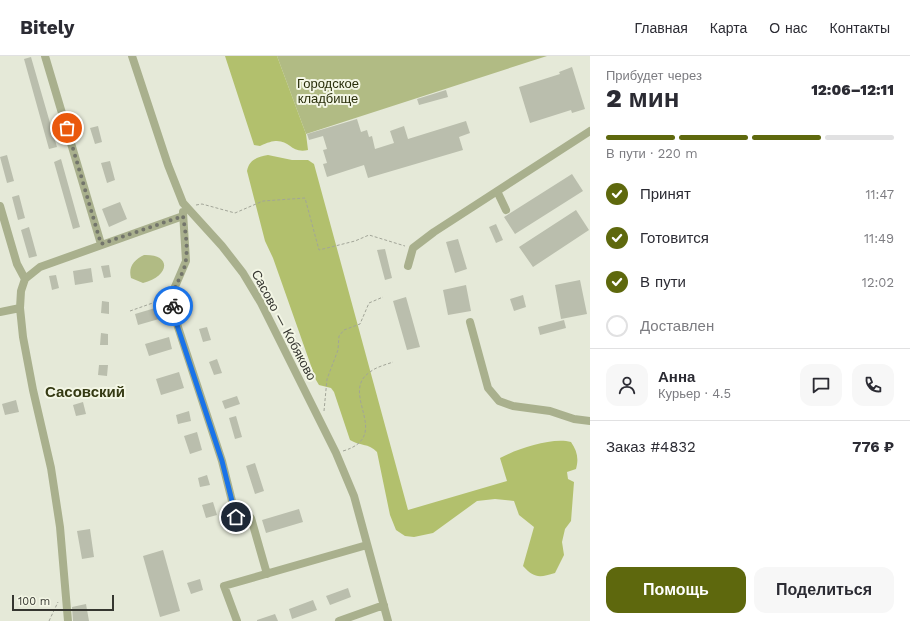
<!DOCTYPE html>
<html lang="ru">
<head>
<meta charset="utf-8">
<style>
  :root { --surface:#fff; --page:#f7f7f7; --text:#2b2b33; --muted:#7c7c81; --line:#e1e1e2; --accent:#5e680d }
  body { margin:0; font-family:"Work Sans",sans-serif; background:var(--page); color:var(--text); height:100vh; display:flex; flex-direction:column; font-size:15px; white-space:nowrap }
  * { box-sizing:border-box; margin:0 }
  p { font-size:13px; color:var(--muted) }
  .icon { flex:none; width:22px; height:22px; fill:none; stroke:currentColor; stroke-width:2; stroke-linecap:round; stroke-linejoin:round }
  .map { position:relative; flex:1; overflow:hidden }
  .details { display:flex; flex-direction:column; background:var(--surface); width:320px }
  .details>* { flex:none }
  .scale { position:absolute; left:12px; bottom:10px; width:102px; box-sizing:border-box; padding-left:4px; border:2px solid #353630; border-top:0; font-size:11px; line-height:14px; white-space:nowrap; color:#353630; -webkit-text-stroke:3px #f3f6e5; paint-order:stroke }
  .pin { position:absolute; display:grid; place-items:center; width:34px; height:34px; color:#fff; margin:-17px; border:2px solid #fff; border-radius:50%; box-shadow:0 1px 4px #0007 }
  .courier { position:absolute; display:grid; place-items:center; width:40px; height:40px; margin:-20px; border:3px solid #1a73e8; border-radius:50%; background:#fff; color:#222; box-shadow:0 1px 5px #0007 }
  .overview em { font-style:normal; font-weight:800 }
  .overview div { display:flex; flex-direction:column-reverse }
  .overview { display:flex; align-items:center; justify-content:space-between; height:68px; padding:0 16px }
  h1 { font-size:26px; font-weight:800; line-height:30px }
  .bar { display:grid; grid-template-columns:repeat(4,1fr); gap:6px 4px; align-content:center; height:48px; padding:0 16px }
  .bar i { height:5px; border-radius:3px; background:var(--line) }
  .bar .active { background:var(--accent) }
  .bar p { grid-column:span 4 }
  .line { display:flex; align-items:center; gap:10px; padding:0 16px; border-top:1px solid var(--line) }
  .line div { flex:1 }
  .round { display:grid; place-items:center; flex:none; width:42px; height:42px; border-radius:12px; background:var(--page) }
  ol { padding:0 16px; list-style:none }
  li { display:flex; align-items:center; gap:12px; height:44px }
  li p { margin-inline-start:auto }
  li .icon { padding:4px; border-radius:50%; background:var(--accent); color:#fff; stroke-width:4 }
  li:last-child { color:var(--muted) }
  li i { width:22px; height:22px; border:2px solid var(--line); border-radius:50% }
  .button { display:flex; gap:8px; margin-top:auto; padding:8px 16px }
  .button a { flex:1; height:46px; border-radius:12px; background:var(--accent); color:#fff; font-size:16px; font-weight:800; line-height:46px; text-align:center }
  .button a+a { background:var(--page); color:var(--text) }
  header { display:flex; align-items:center; gap:24px; box-sizing:border-box; height:56px; padding:0 20px; background:var(--surface); border-bottom:1px solid var(--line) }
  header strong { font-size:19px }
  nav { display:flex; gap:22px; margin-inline-start:auto; font-size:14px }
  main { display:flex; flex:1; min-height:0 }
  .map>svg:first-child { display:block }
  .green { fill:#b1bb84 }
  .forest { fill:#b2c06d }
  .building { fill:#babead }
  .lines { fill:none; stroke-linecap:round; stroke-linejoin:round }
  .path { stroke:#a2a598; stroke-width:1; stroke-dasharray:3 2; stroke-linecap:butt }
  .minor { stroke:#a9b08d; stroke-width:8 }
  .done { stroke:#73756b; stroke-width:4; stroke-dasharray:0 7.2 }
  .route { stroke:#1a73e8; stroke-width:5 }
  .labels { text-anchor:middle; dominant-baseline:central; stroke-width:4; stroke-linejoin:round; paint-order:stroke }
  .park-label { font-size:13px; fill:#292e0a; stroke:#f3f6e5 }
  .street-label { font-size:13px; fill:#353630; stroke:#f3f6e5 }
  .quarter-label { font-size:15px; font-weight:bold; fill:#353a13; stroke:#f3f6e5 }
</style>
</head>
<body>
<header>
<strong>Bitely</strong>
<nav><a>Главная</a><a>Карта</a><a>О нас</a><a>Контакты</a></nav>
</header>
<main>
<div class="map">
<svg width="590" height="565" viewBox="0 0 590 565">
  <rect width="100%" height="100%" fill="#e5e9d8"/>
  <!-- green -->
  <path class="green" d="M277 0H547L306 78Z
    M144 199C173 198 169 221 143 227L131 222C128 211 134 204 144 199Z"/>
  <!-- forest -->
  <path class="forest" d="M225 0H277L306 78 308 94C287 99 290 75 260 90L254 89Z
    M268 99 292 104H308L314 108 408 454 507 425 500 402C517 393 552 381 571 386 577 395 579 402 576 413L567 416 568 423 574 426 571 465 565 473 562 486 564 499 555 517C539 522 534 522 523 510L534 471 519 459 514 445 495 443 477 445 433 477 414 481 405 480 396 474 390 459 377 396C369 387 359 390 350 384L334 336 331 332 319 329 316 324 273 202 265 185 247 115C249 104 257 101 268 99Z"/>
  <!-- building -->
  <path class="building" d="M31 1 57 91 49 93 24 3Z
    M572 11 585 53 572 57 571 54 530 67 519 31 560 18 559 16Z
    M446 34 448 41 419 49 417 43Z
    M357 63 361 76 367 74 369 81 372 80 375 93 394 87 390 75 404 70 408 83 466 65 470 77 459 81 463 94 368 122 364 109 327 121 323 108 327 107 323 94 327 93 323 80 309 84 307 78Z
    M98 70 102 86 95 88 90 72Z
    M7 99 14 125 7 127 0 101Z
    M61 103 80 171 73 173 54 106Z
    M110 105 115 124 107 127 101 107Z
    M572 118 583 135 515 178 504 161Z
    M19 139 25 162 18 164 12 141Z
    M120 146 127 163 109 171 102 153Z
    M576 154 589 174 533 211 519 191Z
    M496 168 503 184 496 187 489 171Z
    M29 171 37 200 29 202 21 174Z
    M458 183 467 213 455 217 446 186Z
    M385 193 392 222 385 224 377 194Z
    M109 209 111 221 104 222 101 210Z
    M91 212 93 226 75 229 73 215Z
    M56 219 59 232 52 234 49 220Z
    M580 224 587 258 561 263 555 229Z
    M466 229 471 255 448 259 443 234Z
    M523 239 526 251 514 255 510 243Z
    M406 241 420 291 407 294 393 245Z
    M102 245 109 246V258L101 257Z
    M162 250 166 261 138 269 135 258Z
    M564 264 566 272 540 279 538 271Z
    M207 271 211 284 203 286 199 273Z
    M101 277 108 278V289H100Z
    M169 281 172 293 149 300 145 288Z
    M217 303 222 317 214 319 209 306Z
    M99 309H108L107 320 98 319Z
    M179 316 184 332 161 339 156 323Z
    M237 340 240 348 225 353 222 345Z
    M16 344 19 356 5 359 2 348Z
    M83 346 86 358 76 360 73 349Z
    M189 355 191 365 178 368 176 359Z
    M236 360 242 381 235 383 229 362Z
    M197 376 202 394 190 398 184 380Z
    M255 407 264 435 255 438 246 410Z
    M207 419 210 429 200 431 198 422Z
    M213 446 217 459 206 462 202 449Z
    M299 453 303 466 266 477 262 464Z
    M90 473 94 501 82 503 77 475Z
    M163 494 180 555 160 561 143 500Z
    M200 523 203 534 191 538 187 527Z
    M348 532 351 541 330 549 326 540Z
    M313 544 317 554 292 563 289 553Z
    M86 548 89 565H73L72 551Z
    M275 558 278 565H257V564Z"/>
  <g class="lines">
    <!-- path -->
    <path class="path" d="M196 149 202 148 235 157 263 145 305 142 319 194 355 185 369 179 405 190
      M130 255 164 243
      M324 355 327 323 338 294 339 280 344 274 360 268 369 247 383 241
      M343 395C394 380 338 337 370 316 376 311 385 309 393 306
      M49 565 58 546"/>
    <!-- minor -->
    <path class="minor" d="M45 0 101 188
      M132 0 168 109 183 147 222 190 243 217 261 247 336 397 354 440 388 565
      M497 135 506 154
      M0 150 17 208 25 223
      M183 156 186 205 174 233 172 244 176 265 222 405 236 461 251 462 267 518
      M408 210 413 192 434 176 590 75
      M0 256 20 252
      M470 266 488 332 499 345 513 350 550 355 574 363 590 365
      M68 565 60 471 51 412 33 334 23 281 20 252 21 235 25 223 40 211 183 160
      M237 565 224 530 367 489
      M339 565 384 549"/>
  </g>
  <g class="lines">
    <!-- done -->
    <path class="done" d="M67 72 101 188 183 160C185 174 188 189 186 203 185 220 169 232 173 250"/>
    <!-- route -->
    <path class="route" d="M173 250 176 266 222 405 236 461"/>
  </g>
  <g class="labels">
    <!-- park labels -->
    <g class="park-label">
      <text x="328" y="27">Городское<tspan x="328" dy="15">кладбище</tspan></text>
    </g>
    <!-- street labels -->
    <g class="street-label">
      <text transform="translate(284 269) rotate(62)">Сасово — Кобяково</text>
    </g>
    <!-- quarter labels -->
    <g class="quarter-label">
      <text x="85" y="336">Сасовский</text>
    </g>
  </g>
</svg>
<div class="scale">100 m</div>
<div class="pin" style="left:67px;top:72px;background:#ea580c"><svg class="icon" aria-label="bag" viewBox="0 0 24 24"><path d="M5 8h14l-1 12H6zM9 8a3 3 0 0 1 6 0"/></svg></div>
<div class="pin" style="left:236px;top:461px;background:#1f2937"><svg class="icon" aria-label="home" viewBox="0 0 24 24"><path d="M3 11l9-7 9 7M6 9v11h12V9"/></svg></div>
<div class="courier" style="left:173px;top:250px"><svg class="icon" aria-label="bike" viewBox="0 0 24 24"><circle cx="6" cy="16" r="4"/><circle cx="18" cy="16" r="4"/><path d="M6 16l4-8h5l3 8M10 8l3 8H6M13 5h3"/></svg></div>
</div>
<section class="details">
<div class="overview"><div><h1>2 мин</h1><p>Прибудет через</p></div><em>12:06–12:11</em></div>
<div class="bar"><i class="active"></i><i class="active"></i><i class="active"></i><i></i><p>В пути · 220 m</p></div>
<ol>
<li><svg class="icon" aria-label="check" viewBox="0 0 24 24"><path d="M5 12l5 5 9-10"/></svg>Принят<p>11:47</p></li>
<li><svg class="icon" aria-label="check" viewBox="0 0 24 24"><path d="M5 12l5 5 9-10"/></svg>Готовится<p>11:49</p></li>
<li><svg class="icon" aria-label="check" viewBox="0 0 24 24"><path d="M5 12l5 5 9-10"/></svg>В пути<p>12:02</p></li>
<li><i></i>Доставлен</li>
</ol>
<div class="line" style="height:72px"><a class="round"><svg class="icon" aria-label="person" viewBox="0 0 24 24"><circle cx="12" cy="8" r="4"/><path d="M4 21q1-7 8-7t8 7"/></svg></a><div><b>Анна</b><p>Курьер · 4.5</p></div><a class="round"><svg class="icon" aria-label="chat" viewBox="0 0 24 24"><path d="M4 5h16v11H9l-5 4z"/></svg></a><a class="round"><svg class="icon" aria-label="phone" viewBox="0 0 24 24"><path d="M5 4h4l2 5-3 2q2 4 5 5l2-3 5 2v4C11 20 4 13 5 4z"/></svg></a></div>
<div class="line" style="height:52px"><div>Заказ #4832</div><b>776 ₽</b></div>
<div class="button"><a>Помощь</a><a>Поделиться</a></div>
</section>
</main>
</body>
</html>
